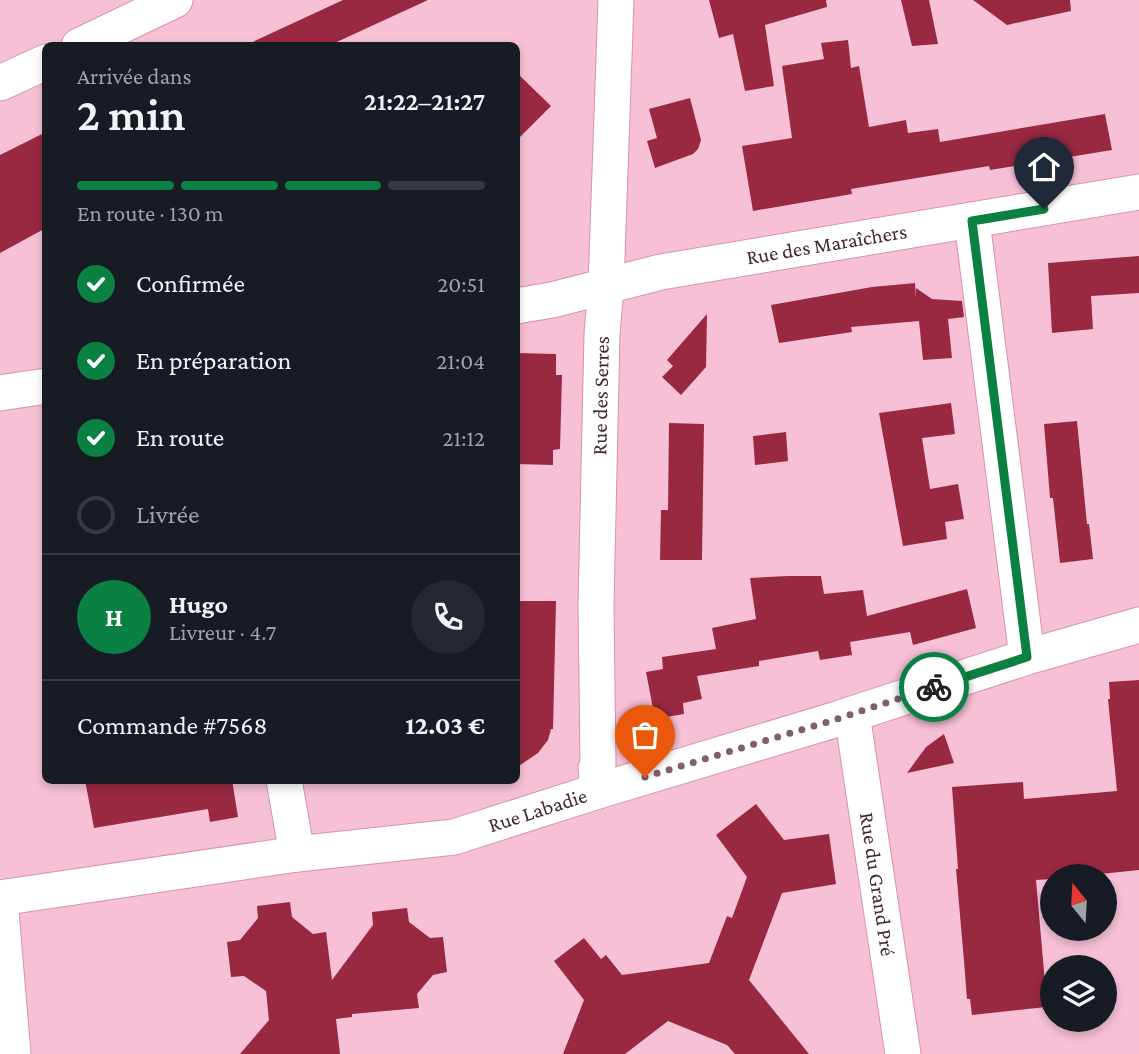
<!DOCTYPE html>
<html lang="fr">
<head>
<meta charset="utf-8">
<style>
  :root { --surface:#171b24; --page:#242831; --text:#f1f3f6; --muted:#9ea1a6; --line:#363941; --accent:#0b8043 }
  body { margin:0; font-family:"Crimson Pro",serif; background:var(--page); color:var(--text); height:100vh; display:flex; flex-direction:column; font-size:26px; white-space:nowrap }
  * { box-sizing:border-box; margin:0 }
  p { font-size:23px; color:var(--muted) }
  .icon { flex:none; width:38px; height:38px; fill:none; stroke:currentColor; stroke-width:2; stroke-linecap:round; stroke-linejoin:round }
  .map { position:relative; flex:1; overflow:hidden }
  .drawer { position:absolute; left:42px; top:42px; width:478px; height:742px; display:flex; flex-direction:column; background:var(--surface); border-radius:10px; box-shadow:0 4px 10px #0003 }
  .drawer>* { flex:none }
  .needle { width:46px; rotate:342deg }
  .tools { position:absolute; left:1040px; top:864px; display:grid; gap:14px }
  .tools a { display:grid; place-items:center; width:77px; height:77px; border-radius:50%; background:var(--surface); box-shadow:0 4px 10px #0003; font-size:35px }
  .pin { position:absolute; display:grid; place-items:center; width:60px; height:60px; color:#fff; margin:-72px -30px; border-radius:50% 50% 50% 0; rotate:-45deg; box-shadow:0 0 7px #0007 }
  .pin .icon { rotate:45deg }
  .courier { position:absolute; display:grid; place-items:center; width:70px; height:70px; margin:-35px; border:5px solid #0b8043; border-radius:50%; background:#fff; color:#222; box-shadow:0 2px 9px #0007 }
  .head em { font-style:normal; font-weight:600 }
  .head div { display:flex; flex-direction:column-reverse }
  .head { display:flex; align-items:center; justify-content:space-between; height:119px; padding:0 35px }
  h1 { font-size:46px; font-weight:600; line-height:52px }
  .bar { display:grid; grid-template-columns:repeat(4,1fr); gap:10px 7px; align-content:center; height:84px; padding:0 35px }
  .bar i { height:9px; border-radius:5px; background:var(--line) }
  .bar .selected { background:var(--accent) }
  .bar p { grid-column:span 4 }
  .line { display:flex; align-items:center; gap:18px; padding:0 35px; border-top:2px solid var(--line) }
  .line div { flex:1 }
  .round { display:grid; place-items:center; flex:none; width:74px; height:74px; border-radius:37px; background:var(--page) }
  ol { padding:0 35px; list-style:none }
  li { display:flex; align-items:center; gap:21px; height:77px }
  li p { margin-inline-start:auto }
  li .icon { padding:7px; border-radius:50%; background:var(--accent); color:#fff; stroke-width:4 }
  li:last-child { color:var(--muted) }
  li i { width:38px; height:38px; border:4px solid var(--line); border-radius:50% }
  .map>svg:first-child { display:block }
  .building { fill:#992841 }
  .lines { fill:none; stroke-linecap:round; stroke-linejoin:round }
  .minor-casing { stroke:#d593ae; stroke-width:37 }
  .minor { stroke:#fff; stroke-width:35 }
  .done { stroke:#825d6c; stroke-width:7; stroke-dasharray:0 12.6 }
  .route { stroke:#0b8043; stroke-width:9 }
  .labels { text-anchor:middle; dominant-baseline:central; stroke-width:7; stroke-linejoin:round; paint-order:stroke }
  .street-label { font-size:21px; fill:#432833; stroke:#f7c0d6 }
</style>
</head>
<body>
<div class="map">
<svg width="1139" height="1054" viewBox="0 0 1139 1054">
  <rect width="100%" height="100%" fill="#f7c0d6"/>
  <!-- building -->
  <path class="building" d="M343 0H428L328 46H244Z
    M709 0H826L827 7 765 25 774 86 745 91 733 34 719 38Z
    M901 0H929L938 44 912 46Z
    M973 0H1070L1071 11 1007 25Z
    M848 40 851 68 859 66 869 127 906 120 908 133 938 129 940 142 1105 114 1112 150 990 170 989 166 851 189 852 194 753 211 742 146 792 138 782 66 824 59 821 43Z
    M516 72 551 106 516 141Z
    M690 98 701 140 698 149 693 154 655 168 647 141 657 138 649 109Z
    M46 132V228L0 253V155Z
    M1139 256V293L1091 296 1093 329 1052 333 1048 263Z
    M915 283 916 298V288L932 299 962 301 964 317 948 319 952 358 923 360 919 321 851 327 852 332 779 343 771 305 872 287Z
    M707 314 706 367 681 395 662 377 673 366 667 360Z
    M516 353 556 354V375H562L560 449 553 450V465L516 464Z
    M951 403 955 434 922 438 930 489 958 484 964 519 945 522 947 539 903 546 879 413Z
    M1077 421 1087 524H1089L1093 559 1060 563 1053 498H1050L1044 424Z
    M669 423 704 424 702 560H660L661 510H668Z
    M786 432 788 461 755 465 753 436Z
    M788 576H821L824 594 863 590 867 616 967 589 976 628 913 645 910 632 850 642 852 655 820 660 818 651 759 661V666L697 676 702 699 683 703 684 714 655 719 646 672 663 669 662 657 716 649 712 628 756 619 750 578Z
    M516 601H556L553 729H551L548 740 538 753 516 768V728L518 727V669H516Z
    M1139 680V870L1072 877H1052V879L1036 880 1046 994H1044L1046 1007 972 1015 970 999H967L964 961 956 869H958L952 787 1023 782 1024 799 1117 791 1108 699H1110L1109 682Z
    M944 734 954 763 907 773 926 747Z
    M85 780H232L238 817 210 822 208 809 94 828Z
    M756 804 784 840 829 834 836 884 782 893 749 980 809 1054H735L727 1045 668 1021 625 1054H563L584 1000 554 961 584 938 601 959 606 955 622 975 709 963 727 916 732 918 747 877 716 835Z
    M290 902 292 917 313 934 326 932 332 980 373 925 372 912 407 908 409 922 430 938 443 937 447 972 433 975 417 994 419 1008 352 1014V1017L336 1019 340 1054H240L269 1020 266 991 244 976 231 977 227 942 240 940 258 918 257 906Z"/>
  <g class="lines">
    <!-- minor casing -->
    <g class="minor-casing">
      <g id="minor">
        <path d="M79 46 175 0"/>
        <path d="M0 83 46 62"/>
        <path d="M972 221 1027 657"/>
        <path id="s1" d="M516 306 552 300 661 272 1139 192"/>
        <path d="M0 393 46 386"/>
        <path id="s2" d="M852 714 903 1054"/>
        <path d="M284 780 297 854"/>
        <path id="s3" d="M598 791 596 768 598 764 596 605 602 334 606 286 616 0"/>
        <path id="s4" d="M0 898 297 854 454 837 598 791 834 720 1027 657 1139 625"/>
        <path d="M0 900 13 1054"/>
      </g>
    </g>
    <!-- minor -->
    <use href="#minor" class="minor"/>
  </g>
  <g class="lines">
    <!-- done -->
    <path class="done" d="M645 777 834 720 934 687"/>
    <!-- route -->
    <path class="route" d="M934 687 1027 657 972 221 1044 209"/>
  </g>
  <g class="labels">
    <!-- street labels -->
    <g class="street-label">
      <text stroke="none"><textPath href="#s1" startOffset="317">Rue des Maraîchers</textPath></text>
      <text stroke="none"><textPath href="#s3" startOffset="396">Rue des Serres</textPath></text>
      <text stroke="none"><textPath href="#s4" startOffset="546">Rue Labadie</textPath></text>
      <text stroke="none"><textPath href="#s2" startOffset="172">Rue du Grand Pré</textPath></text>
    </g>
  </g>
</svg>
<div class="tools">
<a><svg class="needle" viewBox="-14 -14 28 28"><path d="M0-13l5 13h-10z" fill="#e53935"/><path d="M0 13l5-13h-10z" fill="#9ea1a6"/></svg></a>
<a><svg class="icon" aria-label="layers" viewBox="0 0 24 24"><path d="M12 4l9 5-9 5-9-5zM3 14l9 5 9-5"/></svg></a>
</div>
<div class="pin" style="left:645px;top:777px;background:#ea580c"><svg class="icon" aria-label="bag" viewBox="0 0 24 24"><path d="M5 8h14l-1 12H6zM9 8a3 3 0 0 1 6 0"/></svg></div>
<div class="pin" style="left:1044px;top:209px;background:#1f2937"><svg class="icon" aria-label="home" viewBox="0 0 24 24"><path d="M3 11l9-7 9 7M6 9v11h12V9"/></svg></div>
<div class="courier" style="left:934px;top:687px"><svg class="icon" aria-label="bike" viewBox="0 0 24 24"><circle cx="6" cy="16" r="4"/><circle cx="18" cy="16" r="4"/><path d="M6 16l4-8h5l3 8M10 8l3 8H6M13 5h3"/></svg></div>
<section class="drawer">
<div class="head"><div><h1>2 min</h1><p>Arrivée dans</p></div><em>21:22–21:27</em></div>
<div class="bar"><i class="selected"></i><i class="selected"></i><i class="selected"></i><i></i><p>En route · 130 m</p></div>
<ol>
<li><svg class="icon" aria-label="check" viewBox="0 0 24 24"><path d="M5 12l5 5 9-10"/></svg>Confirmée<p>20:51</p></li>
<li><svg class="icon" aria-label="check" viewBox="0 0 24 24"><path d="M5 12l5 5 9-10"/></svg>En préparation<p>21:04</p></li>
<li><svg class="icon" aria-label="check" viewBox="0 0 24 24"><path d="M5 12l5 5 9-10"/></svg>En route<p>21:12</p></li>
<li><i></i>Livrée</li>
</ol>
<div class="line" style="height:126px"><b class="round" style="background:var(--accent);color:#fff">H</b><div><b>Hugo</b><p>Livreur · 4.7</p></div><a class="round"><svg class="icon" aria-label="phone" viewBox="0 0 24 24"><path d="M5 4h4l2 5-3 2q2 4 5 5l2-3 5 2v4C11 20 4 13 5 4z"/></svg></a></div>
<div class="line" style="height:91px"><div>Commande #7568</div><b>12.03 €</b></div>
</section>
</div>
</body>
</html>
